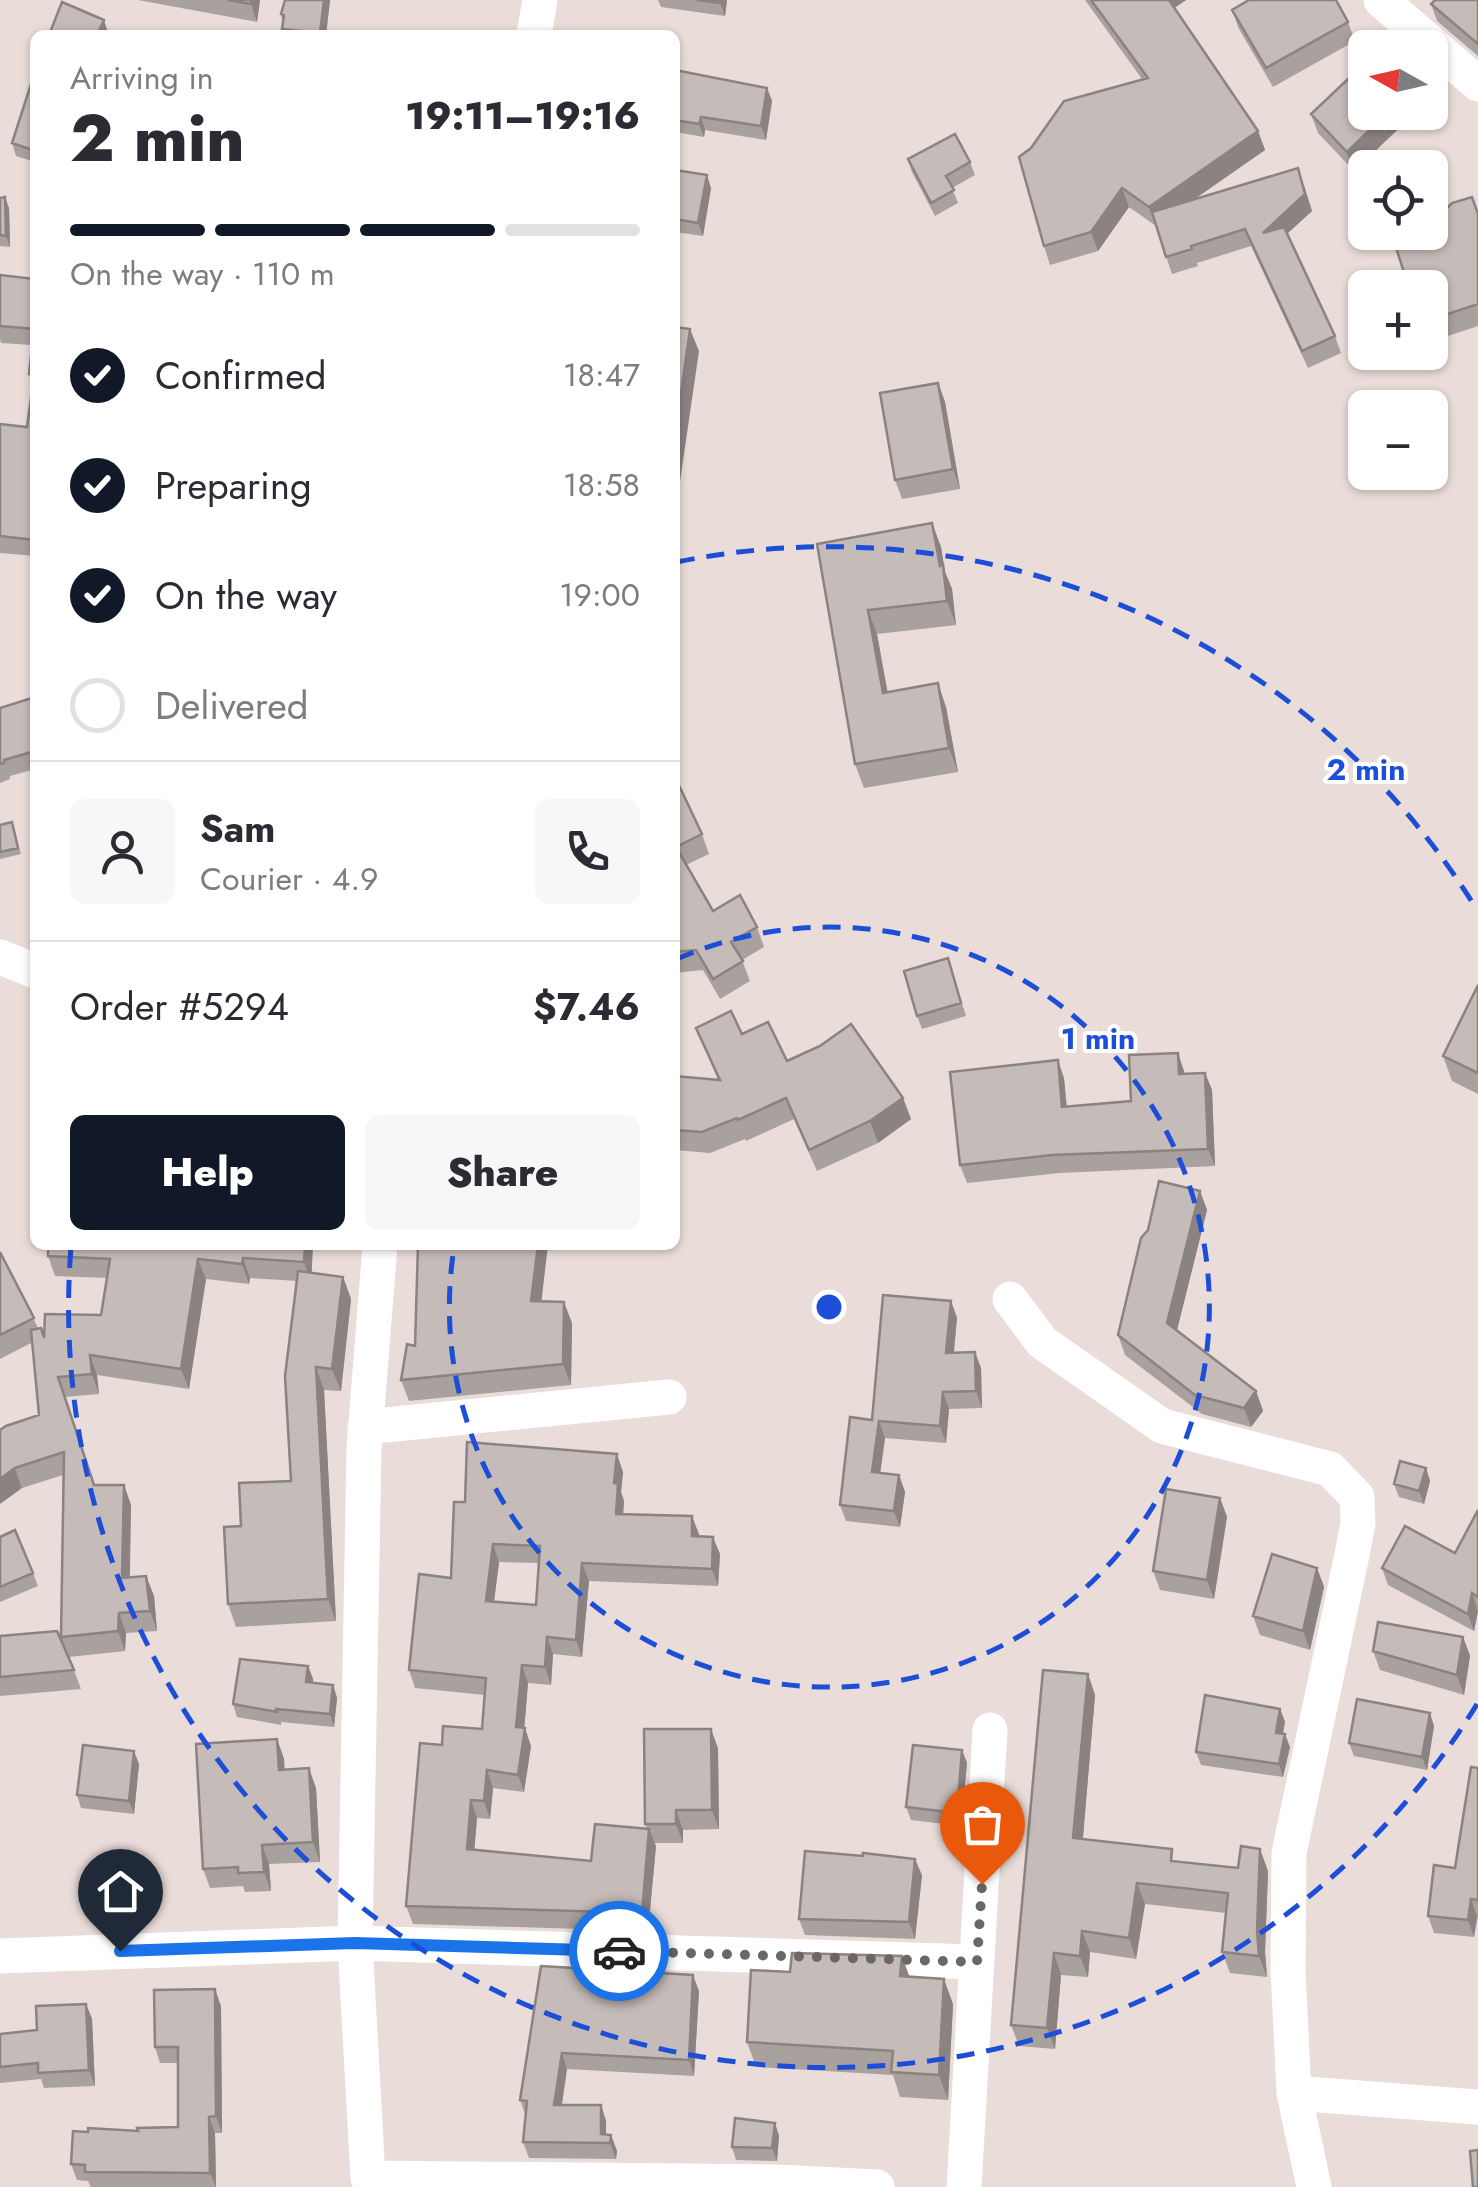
<!DOCTYPE html>
<html lang="en">
<head>
<meta charset="utf-8">
<style>
  :root { --surface:#fff; --page:#f7f7f7; --text:#2b2b33; --muted:#7c7c81; --line:#e1e1e2; --accent:#111827 }
  body { margin:0; font-family:Jost,sans-serif; background:var(--page); color:var(--text); height:100vh; display:flex; flex-direction:column; font-size:38px; white-space:nowrap }
  * { box-sizing:border-box; margin:0 }
  p { font-size:32px; color:var(--muted) }
  .icon { flex:none; width:55px; height:55px; fill:none; stroke:currentColor; stroke-width:2; stroke-linecap:round; stroke-linejoin:round }
  .map { position:relative; flex:1; overflow:hidden }
  .panel { position:absolute; left:30px; top:30px; width:650px; height:1220px; display:flex; flex-direction:column; background:var(--surface); border-radius:15px; box-shadow:0 2px 8px #0004 }
  .panel>* { flex:none }
  .needle { width:65px; rotate:278deg }
  .tools { position:absolute; left:1348px; top:30px; display:grid; gap:20px }
  .tools a { display:grid; place-items:center; width:100px; height:100px; border-radius:15px; background:var(--surface); box-shadow:0 2px 8px #0004; font-size:50px }
  .pin { position:absolute; display:grid; place-items:center; width:85px; height:85px; color:#fff; margin:-102px -42px; border-radius:50% 50% 50% 0; rotate:-45deg; box-shadow:0 0 10px #0007 }
  .pin .icon { rotate:45deg }
  .courier { position:absolute; display:grid; place-items:center; width:100px; height:100px; margin:-50px; border:8px solid #1a73e8; border-radius:50%; background:#fff; color:#222; box-shadow:0 2px 12px #0007 }
  .summary em { font-style:normal; font-weight:800 }
  .summary div { display:flex; flex-direction:column-reverse }
  .summary { display:flex; align-items:center; justify-content:space-between; height:170px; padding:0 40px }
  h1 { font-size:65px; font-weight:800; line-height:75px }
  .bar { display:grid; grid-template-columns:repeat(4,1fr); gap:15px 10px; align-content:center; height:120px; padding:0 40px }
  .bar i { height:12px; border-radius:8px; background:var(--line) }
  .bar .active { background:var(--accent) }
  .bar p { grid-column:span 4 }
  .line { display:flex; align-items:center; gap:25px; padding:0 40px; border-top:2px solid var(--line) }
  .line div { flex:1 }
  .round { display:grid; place-items:center; flex:none; width:105px; height:105px; border-radius:15px; background:var(--page) }
  ol { padding:0 40px; list-style:none }
  li { display:flex; align-items:center; gap:30px; height:110px }
  li p { margin-inline-start:auto }
  li .icon { padding:10px; border-radius:50%; background:var(--accent); color:#fff; stroke-width:4 }
  li:last-child { color:var(--muted) }
  li i { width:55px; height:55px; border:5px solid var(--line); border-radius:50% }
  .cta { display:flex; gap:20px; margin-top:auto; padding:20px 40px }
  .cta a { flex:1; height:115px; border-radius:15px; background:var(--accent); color:#fff; font-size:40px; font-weight:800; line-height:115px; text-align:center }
  .cta a+a { background:var(--page); color:var(--text) }
  .map>svg:first-child { display:block }
  .lines { fill:none; stroke-linecap:round; stroke-linejoin:round }
  .minor { stroke:#fff; stroke-width:35 }
  .wall { fill:#a9a19e; fill-rule:evenodd }
  .shaded-wall { fill:#8a8381 }
  .building { fill:#c5bbb8; stroke:#8a8381; stroke-width:2.5; fill-rule:evenodd }
  .done { stroke:#6c6766; stroke-width:10; stroke-dasharray:0 18 }
  .route { stroke:#1a73e8; stroke-width:12 }
  .ring { fill:none; stroke:#1d4ed8; stroke-width:5; stroke-dasharray:18 12 }
  .centre { fill:#1d4ed8; stroke:#fff; stroke-width:5 }
  .ring-label { font-size:30px; text-anchor:middle; font-weight:bold; fill:#1d4ed8; stroke:#fff; stroke-width:8; stroke-linejoin:round; paint-order:stroke }
</style>
</head>
<body>
<div class="map">
<svg width="1478" height="2187" viewBox="0 0 1478 2187">
  <rect width="100%" height="100%" fill="#eadcd9"/>
  <g class="lines">
    <!-- minor -->
    <path class="minor" d="M1381 0 1478 84
      M534 35 540 0
      M0 957 35 971
      M380 1245 364 1448 355 1943 368 2178 777 2182 877 2187
      M1010 1299 1042 1342 1162 1426 1330 1469 1357 1497 1358 1523 1352 1555 1289 1853 1288 1970 1294 2093 1314 2187
      M365 1427 669 1397
      M0 1956 355 1943 977 1962
      M1294 2093 1478 2107
      M964 2187 990 1730"/>
  </g>
  <!-- wall -->
  <path class="wall" d="M138 0H260L257 22Z
    M285 0H330L326 35H285L281 14Z
    M658 0H727L725 16 661 7Z
    M1085 0H1186L1174 8 1258 131 1265 150 1194 199 1304 185 1312 211 1287 234 1335 336 1341 353 1308 368 1251 246 1197 263 1198 266 1172 274 1156 226 1129 207 1098 251 1050 265 1044 246 1142 79Z
    M1478 0V56L1437 21 1431 4Z
    M1232 10 1348 22 1355 41 1273 87 1239 29Z
    M675 70 767 88 772 101 766 140 705 130 704 137 675 132Z
    M35 85V162L16 156 12 143Z
    M1365 112H1412L1413 115 1354 171 1318 133 1311 114Z
    M1412 112H1430L1445 114 1429 129Z
    M908 159 970 162 975 175 952 188 958 203 935 216 912 172Z
    M675 170 711 188 703 236 675 232Z
    M0 198 9 208 10 247 0 246Z
    M1443 212H1478V326L1430 342V288Z
    M0 275 35 279V556L0 553V424L27 427 32 385 29 374 32 345 1 343 0 339Z
    M938 383 945 402 960 489 902 499 895 480Z
    M932 523 941 547 945 572 952 589 956 625 877 634 887 692 946 707 958 772 864 788 855 764 817 544Z
    M35 697V769L10 776V779L0 783V708Z
    M675 777 702 834 709 854 686 865 713 911 757 927 764 947 742 960 750 981 720 999 703 970 675 973Z
    M12 822 21 854 0 859V825Z
    M948 958 966 1016 922 1029 917 1016Z
    M1478 985V1094L1452 1081 1443 1056Z
    M696 1028 742 1034 787 1061 903 1098 911 1119 878 1143 817 1171 794 1119 746 1141 745 1139 710 1153 675 1150V1076L718 1080Z
    M1178 1053 1184 1073H1205L1212 1090 1215 1166 1059 1173 967 1183 960 1165 1064 1078 1067 1107 1131 1101Z
    M1200 1191 1207 1210 1177 1330 1256 1391 1263 1411 1251 1427 1202 1414 1125 1355 1118 1335Z
    M48 1245H312V1273L343 1277 351 1299 341 1391 324 1390 336 1621 236 1627 228 1604 241 1526 291 1481 297 1281 250 1278 249 1284 206 1279 189 1389 97 1375 99 1394 65 1397 95 1485H124L131 1505 130 1577 146 1576 154 1596 157 1631 126 1633 125 1651 69 1657 81 1689 0 1696V1636L61 1637 63 1475 22 1488 0 1430 39 1415 33 1342 0 1359V1252L38 1328 44 1338 101 1315 107 1278 55 1276 48 1256Z
    M541 1301 572 1323 571 1385 409 1401 401 1380 415 1346Z
    M951 1301 957 1318 954 1352 981 1368 982 1408 949 1409 946 1443 885 1438 880 1473 899 1475 905 1492 900 1527 846 1521 840 1505 872 1420Z
    M1426 1468 1430 1481 1424 1504 1399 1497 1394 1484Z
    M623 1472 621 1492 624 1501 623 1514 699 1534 698 1536 720 1554 718 1586 589 1581 582 1657 553 1654 551 1685 528 1683 524 1728 531 1746 524 1792 493 1788 490 1819 477 1818 474 1850 591 1861 647 1828 645 1824 718 1748 719 1829 683 1830V1843H654L656 1846 648 1931 413 1924 406 1906 442 1745 482 1729 485 1695 415 1688 409 1670 451 1578 465 1502ZM499 1562 539 1563 536 1605 494 1601Z
    M1220 1498 1227 1517 1214 1599 1160 1590 1153 1571Z
    M1478 1510V1611L1474 1631 1388 1585 1382 1568 1455 1553Z
    M0 1537 33 1573 38 1586 0 1602Z
    M1317 1568 1324 1587 1310 1650 1260 1635 1253 1616Z
    M1463 1637 1470 1656 1464 1695 1380 1670 1373 1651Z
    M308 1666 313 1679V1683L333 1685 337 1698 334 1727 281 1722V1725L237 1717 233 1704Z
    M1088 1674 1095 1695 1083 1839 1176 1861 1268 1871 1265 1952 1267 1977 1230 1973 1222 1952 1226 1913 1145 1904 1136 1959 1090 1952 1088 1977 1061 1975 1055 2049 1019 2046 1011 2025Z
    M1280 1709 1285 1722 1283 1734 1290 1747 1283 1777 1201 1765 1196 1752Z
    M1434 1726 1427 1770 1354 1756 1349 1743Z
    M277 1739 284 1759V1770L316 1788 320 1862 269 1864 271 1891 245 1892 243 1886 210 1888 203 1869Z
    M962 1750 967 1763 961 1826 911 1820 906 1807Z
    M139 1764 134 1814 81 1808 77 1795Z
    M1478 1768V1916L1474 1937 1434 1933 1428 1916 1455 1868Z
    M922 1875 915 1939 805 1935 799 1919Z
    M902 1956 909 1977 953 2004 948 2100 900 2097 893 2075 756 2067 747 2042 790 1972Z
    M541 1966 699 1991 694 2076 567 2069 562 2105H601L606 2121V2135H611L617 2151 616 2159 529 2158 523 2142 526 2116 520 2100Z
    M86 2004 92 2019 95 2086 44 2088 41 2079 0 2083V2034L37 2030Z
    M221 2006 222 2133H215L216 2187H91L88 2181 77 2180 71 2164 88 2132 138 2131 178 2127V2063H160L155 2047Z
    M775 2123 779 2136 777 2161 736 2160 732 2147Z"/>
  <!-- shaded-wall -->
  <path class="shaded-wall" d="M251 0H260L257 22 251 4Z
    M324 0H330L326 35H321Z
    M721 0H727L725 16 720 3Z
    M1166 0H1186L1170 11Z
    M104 20 108 33 107 35H97Z
    M767 88 772 101 766 140 761 126Z
    M1438 95 1445 114 1429 129 1423 112H1430V102Z
    M1388 112H1412L1413 115 1354 171 1347 152Z
    M701 117 705 130 704 137 699 124Z
    M1258 131 1265 150 1156 226 1149 207Z
    M1298 168 1312 211 1269 250 1263 233Z
    M707 175 711 188 703 236 698 223Z
    M1122 188 1129 207 1098 251 1091 232Z
    M5 197 9 208 10 247 6 236Z
    M690 329 699 351 675 516V436Z
    M938 383 945 402 960 489 953 469Z
    M932 523 941 547 945 572 952 589 956 625 947 601Z
    M868 610 877 634 892 716 883 693Z
    M938 683 946 707 958 772 949 748Z
    M1178 1053 1184 1071 1185 1091 1179 1074Z
    M1058 1060 1064 1078 1068 1125 1062 1107Z
    M1205 1073 1212 1090 1215 1166 1208 1149Z
    M903 1098 911 1119 878 1143 870 1121Z
    M1200 1191 1207 1210 1174 1342 1167 1323Z
    M305 1245H312L313 1247 311 1282 304 1262Z
    M538 1245H548L539 1322 531 1301Z
    M243 1258 250 1278 249 1284 242 1264Z
    M198 1259 206 1279 189 1389 181 1369Z
    M343 1277 351 1299 341 1391 332 1369Z
    M951 1301 957 1318 952 1369 946 1353Z
    M564 1302 572 1323 571 1385 563 1364Z
    M975 1352 981 1368 982 1408 976 1391Z
    M90 1355 97 1375 99 1394 92 1374Z
    M316 1367 324 1390 336 1621 328 1599Z
    M1256 1391 1263 1411 1251 1427 1244 1408Z
    M943 1392 949 1409 946 1443 940 1426Z
    M879 1421 885 1438 878 1489 872 1472Z
    M617 1454 623 1472 621 1492 624 1501 622 1531 616 1514 614 1483Z
    M15 1468 22 1488 0 1504V1479Z
    M1426 1468 1430 1481 1424 1504 1419 1491Z
    M899 1475 905 1492 900 1527 894 1511Z
    M124 1485 131 1505 129 1598 122 1578Z
    M1220 1498 1227 1517 1214 1599 1207 1580Z
    M692 1516 699 1534 698 1553 692 1536Z
    M713 1537 720 1554 718 1586 712 1569Z
    M493 1544 499 1562 492 1618 486 1601Z
    M582 1563 589 1581 582 1657 576 1640Z
    M1317 1568 1324 1587 1310 1650 1303 1631Z
    M146 1576 154 1596 157 1631 150 1611Z
    M1472 1593 1478 1611 1474 1631 1468 1614Z
    M119 1613 126 1633 125 1651 118 1631Z
    M547 1637 553 1654 551 1685 545 1667Z
    M1463 1637 1470 1656 1464 1695 1457 1675Z
    M522 1665 528 1683 523 1744 525 1728 531 1746 524 1792 518 1775 516 1727Z
    M308 1666 313 1679 311 1695 306 1682Z
    M1088 1674 1095 1695 1081 1859 1073 1838Z
    M333 1685 337 1698 334 1727 330 1714Z
    M1280 1709 1285 1722 1280 1746 1276 1733Z
    M1430 1713 1434 1726 1427 1770 1422 1757Z
    M711 1729 718 1748 719 1829 712 1810Z
    M1285 1734 1290 1747 1283 1777 1279 1764Z
    M277 1739 284 1759 286 1789 279 1770Z
    M962 1750 967 1763 961 1826 957 1813Z
    M134 1751 139 1764 134 1814 129 1801Z
    M309 1768 316 1788 320 1862 313 1842Z
    M487 1770 493 1788 490 1819 484 1801Z
    M471 1800 477 1818 473 1867 467 1849Z
    M676 1810 683 1830V1843L676 1824Z
    M649 1829 656 1846 648 1931 642 1913Z
    M262 1845 269 1864 271 1891 264 1872Z
    M1260 1849 1268 1871 1265 1952 1267 1977 1259 1956 1257 1931Z
    M915 1859 922 1875 915 1939 909 1922Z
    M1137 1883 1145 1904 1136 1959 1129 1938Z
    M1471 1899 1477 1916 1474 1937 1468 1920Z
    M1082 1931 1090 1952 1088 1977 1080 1956Z
    M1054 1953 1061 1975 1055 2049 1047 2028Z
    M902 1956 911 1981 900 1976Z
    M693 1975 699 1991 694 2076 689 2060Z
    M944 1979 953 2004 948 2100 939 2075Z
    M215 1989 221 2006 222 2133 216 2116Z
    M86 2004 92 2019 95 2086 89 2070Z
    M562 2053 567 2069 559 2121 554 2105Z
    M601 2105 606 2121V2143L601 2134Z
    M209 2117 215 2133 216 2187 210 2173Z
    M775 2123 779 2136 777 2161 772 2148Z
    M611 2135 617 2151 616 2159 610 2143Z"/>
  <!-- building -->
  <path class="building" d="M228 0H251V4Z
    M285 0H324L320 33 282 29 284 15 281 14Z
    M697 0H721L720 3Z
    M1091 0H1169L1258 131 1149 207 1122 188 1091 232 1044 246 1019 157 1031 148 1064 101 1148 78Z
    M1249 0H1336L1348 22 1266 68 1232 10Z
    M1435 0H1478V44L1431 4Z
    M62 2 104 20 97 35H49Z
    M1389 41 1395 48H1382Z
    M1365 63V112H1388L1347 152 1311 114Z
    M675 70 767 88 761 126 701 117 699 124 675 120Z
    M31 84 35 85V151L12 143Z
    M1430 86 1438 95 1430 102Z
    M955 134 970 162 946 176 954 190 931 203 908 159Z
    M1298 168 1305 194 1263 233 1284 227 1335 336 1302 351 1245 229 1191 246 1192 249 1166 257 1152 212Z
    M675 170 707 175 698 223 675 219Z
    M1430 177 1442 213 1452 203 1472 197 1478 214V304L1430 320V288H1409L1391 232H1430Z
    M5 197 6 236 0 235V198Z
    M0 275 35 279V540L0 536V424L27 427 34 375 29 374 34 329 0 326Z
    M675 327 690 329 675 436Z
    M938 383 953 469 895 480 880 393Z
    M932 523 940 566 943 565 947 601 868 610 883 693 938 683 949 748 855 764 817 544Z
    M35 697V751L4 760V763L0 764V708Z
    M675 777 702 834 676 847 713 911 740 895 757 927 731 942 743 961 713 979 696 950 675 952Z
    M12 822 18 848 0 852V825Z
    M948 958 961 1003 917 1016 904 971Z
    M1478 985V1073L1443 1056Z
    M731 1011 742 1034 768 1022 787 1061 820 1046 851 1024 903 1098 870 1121 809 1150 786 1098 738 1120 737 1118 702 1132 675 1130V1076L720 1080 696 1028Z
    M1178 1053 1179 1074 1205 1073 1208 1149 1052 1155 960 1165 950 1072 1058 1060 1062 1107 1131 1101 1129 1055Z
    M1159 1181 1200 1191 1167 1323 1256 1391 1244 1408 1195 1395 1118 1335 1141 1238 1148 1230Z
    M48 1245H305L304 1262 243 1258 242 1264 198 1259 181 1369 90 1355 92 1374 58 1377 94 1485H124L122 1578 146 1576 150 1611 119 1613 118 1631 61 1637 64 1452 15 1468 0 1479V1430L6 1426 39 1415 31 1330 41 1328 44 1338 45 1314 101 1315 110 1259 48 1256Z
    M418 1245H538L531 1301 564 1302 563 1364 401 1380 407 1344 415 1346Z
    M0 1252 34 1318 0 1335Z
    M298 1271 343 1277 332 1369 316 1367 328 1599 228 1604 224 1527 241 1526 239 1483 291 1481 285 1376Z
    M883 1295 951 1301 946 1353 975 1352 976 1391 943 1392 940 1426 879 1421 872 1472 899 1475 894 1511 840 1505 850 1417 872 1420Z
    M467 1442 617 1454 614 1483 618 1484 616 1514 692 1516V1536L713 1537 712 1569 582 1563 576 1640 547 1637 545 1667 522 1665 516 1727 525 1728 518 1775 487 1770 484 1801 471 1800 467 1849 591 1861 595 1824 649 1829 642 1913 406 1906 420 1743 442 1745 443 1726 482 1729 486 1678 409 1670 419 1574 451 1578 454 1502H465ZM493 1544 540 1546 536 1605 486 1601Z
    M1400 1461 1426 1468 1419 1491 1394 1484Z
    M1166 1489 1220 1498 1207 1580 1153 1571Z
    M1478 1510V1597L1472 1593 1468 1614 1382 1568 1405 1526 1455 1553Z
    M15 1530 33 1573 0 1587V1537Z
    M1272 1554 1317 1568 1303 1631 1253 1616Z
    M1378 1622 1463 1637 1457 1675 1373 1651Z
    M57 1631 74 1670 0 1677V1636Z
    M240 1659 308 1666 306 1682 333 1685 330 1714 276 1709 277 1712 233 1704Z
    M1043 1670 1088 1674 1073 1838 1172 1849 1171 1861 1238 1868 1241 1846 1260 1849 1257 1931 1259 1956 1222 1952 1228 1893 1137 1883 1129 1938 1082 1931 1080 1956 1054 1953 1047 2028 1011 2025Z
    M1205 1695 1280 1709 1276 1733 1285 1734 1279 1764 1196 1752Z
    M1357 1699 1430 1713 1422 1757 1349 1743Z
    M644 1729H711L712 1810H676V1824H645Z
    M277 1739 279 1770 309 1768 313 1842 262 1845 264 1872 238 1873V1867L203 1869 196 1744Z
    M83 1745 134 1751 129 1801 77 1795Z
    M913 1745 962 1750 957 1813 906 1807Z
    M1471 1767 1478 1768V1900L1471 1899 1468 1920 1428 1916 1434 1865 1455 1868Z
    M805 1851 863 1856V1853L915 1859 909 1922 799 1919Z
    M792 1953 902 1956 900 1976 944 1979 939 2075 891 2072 893 2051 747 2042 751 1970 790 1972Z
    M541 1966 693 1975 689 2060 562 2053 554 2105H601V2134L611 2135 610 2143 523 2142 527 2101 520 2100Z
    M215 1989 216 2116 209 2117 210 2173 85 2172V2165L71 2164 73 2131 88 2132V2128L138 2131 137 2128 178 2127V2047H155L154 1990Z
    M86 2004 89 2070 38 2073V2063L0 2067V2034L37 2030 36 2006Z
    M735 2118 775 2123 772 2148 732 2147Z
    M1478 2150V2187H1473L1470 2151Z"/>
  <g class="lines">
    <!-- done -->
    <path class="done" d="M619 1951 977 1962 982 1884"/>
    <!-- route -->
    <path class="route" d="M120 1951 355 1943 619 1951"/>
  </g>
  <!-- distance rings -->
  <g class="ring">
    <path d="M677 959A380 380 0 1 1 454 1248"/>
    <path d="M1477 1704A760 760 0 0 1 71 1247M677 562A760 760 0 0 1 1477 910"/>
  </g>
  <circle cx="829" cy="1307" r="15" class="centre"/>
  <g class="ring-label">
    <text x="1366" y="780">2 min</text>
    <text x="1098" y="1049">1 min</text>
  </g>
</svg>
<div class="tools">
<a><svg class="needle" viewBox="-14 -14 28 28"><path d="M0-13l5 13h-10z" fill="#e53935"/><path d="M0 13l5-13h-10z" fill="#7c7c81"/></svg></a>
<a><svg class="icon" aria-label="locate" viewBox="0 0 24 24"><circle cx="12" cy="12" r="6"/><path d="M12 2v4M12 18v4M2 12h4M18 12h4"/></svg></a>
<a>+</a>
<a>−</a>
</div>
<div class="pin" style="left:982px;top:1884px;background:#ea580c"><svg class="icon" aria-label="bag" viewBox="0 0 24 24"><path d="M5 8h14l-1 12H6zM9 8a3 3 0 0 1 6 0"/></svg></div>
<div class="pin" style="left:120px;top:1951px;background:#1f2937"><svg class="icon" aria-label="home" viewBox="0 0 24 24"><path d="M3 11l9-7 9 7M6 9v11h12V9"/></svg></div>
<div class="courier" style="left:619px;top:1951px"><svg class="icon" aria-label="car" viewBox="0 0 24 24"><path d="M5 17H2v-5l4-1 3-4h7l3 4 3 1v5h-3M9 17h6M6 11h13"/><circle cx="7" cy="17" r="2"/><circle cx="17" cy="17" r="2"/></svg></div>
<section class="panel">
<div class="summary"><div><h1>2 min</h1><p>Arriving in</p></div><em>19:11–19:16</em></div>
<div class="bar"><i class="active"></i><i class="active"></i><i class="active"></i><i></i><p>On the way · 110 m</p></div>
<ol>
<li><svg class="icon" aria-label="check" viewBox="0 0 24 24"><path d="M5 12l5 5 9-10"/></svg>Confirmed<p>18:47</p></li>
<li><svg class="icon" aria-label="check" viewBox="0 0 24 24"><path d="M5 12l5 5 9-10"/></svg>Preparing<p>18:58</p></li>
<li><svg class="icon" aria-label="check" viewBox="0 0 24 24"><path d="M5 12l5 5 9-10"/></svg>On the way<p>19:00</p></li>
<li><i></i>Delivered</li>
</ol>
<div class="line" style="height:180px"><a class="round"><svg class="icon" aria-label="person" viewBox="0 0 24 24"><circle cx="12" cy="8" r="4"/><path d="M4 21q1-7 8-7t8 7"/></svg></a><div><b>Sam</b><p>Courier · 4.9</p></div><a class="round"><svg class="icon" aria-label="phone" viewBox="0 0 24 24"><path d="M5 4h4l2 5-3 2q2 4 5 5l2-3 5 2v4C11 20 4 13 5 4z"/></svg></a></div>
<div class="line" style="height:130px"><div>Order #5294</div><b>$7.46</b></div>
<div class="cta"><a>Help</a><a>Share</a></div>
</section>
</div>
</body>
</html>
